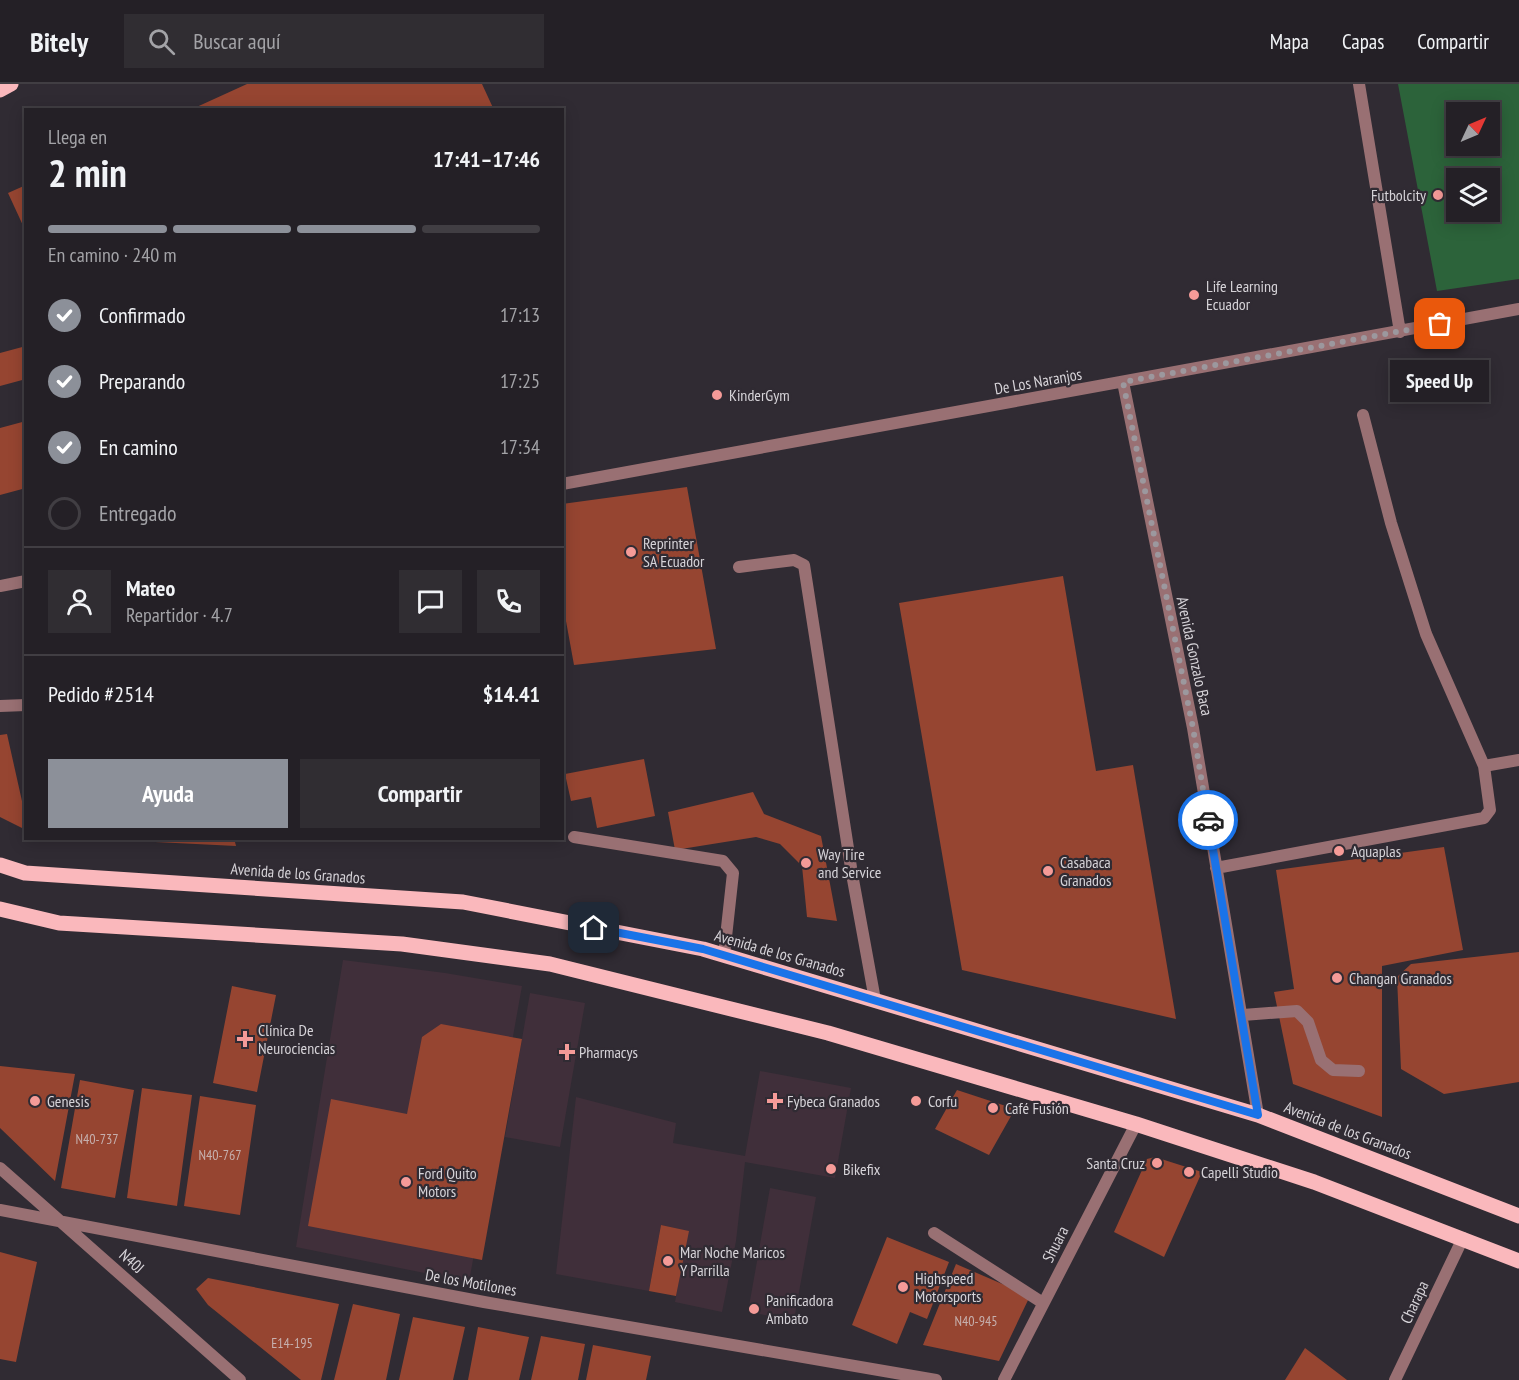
<!DOCTYPE html>
<html lang="es">
<head>
<meta charset="utf-8">
<style>
  :root { --surface:#242026; --page:#302d32; --text:#f1f3f6; --muted:#a3a3a7; --line:#413e43; --accent:#8c9099 }
  body { margin:0; font-family:"PT Sans Narrow",sans-serif; background:var(--page); color:var(--text); height:100vh; display:flex; flex-direction:column; font-size:22px; white-space:nowrap }
  * { box-sizing:border-box; margin:0 }
  p { font-size:20px; color:var(--muted) }
  .icon { flex:none; width:33px; height:33px; fill:none; stroke:currentColor; stroke-width:2; stroke-linecap:round; stroke-linejoin:round }
  .map { position:relative; flex:1; overflow:hidden }
  .details { position:absolute; left:24px; top:24px; width:540px; height:732px; display:flex; flex-direction:column; background:var(--surface); border-radius:0px; box-shadow:0 3px 15px #0003,0 0 0 2px var(--line) }
  .details>* { flex:none }
  .needle { width:39px; rotate:46deg }
  .controls { position:absolute; left:1446px; top:18px; display:grid; gap:12px }
  .controls a { display:grid; place-items:center; width:54px; height:54px; border-radius:0px; background:var(--surface); box-shadow:0 3px 15px #0003,0 0 0 2px var(--line); font-size:30px }
  .pin { position:absolute; display:grid; place-items:center; width:51px; height:51px; color:#fff; margin:-26px; border-radius:12px; box-shadow:0 3px 9px #0006 }
  .courier { position:absolute; display:grid; place-items:center; width:60px; height:60px; margin:-30px; border:4px solid #1a73e8; border-radius:50%; background:#fff; color:#222; box-shadow:0 2px 8px #0007 }
  .bubble { position:absolute; height:42px; border-radius:0px; background:var(--surface); box-shadow:0 3px 15px #0003,0 0 0 2px var(--line); font-size:20px; font-weight:800; line-height:42px; text-align:center }
  .overview em { font-style:normal; font-weight:800 }
  .overview div { display:flex; flex-direction:column-reverse }
  .overview { display:flex; align-items:center; justify-content:space-between; height:102px; padding:0 24px }
  h1 { font-size:39px; font-weight:800; line-height:45px }
  .bar { display:grid; grid-template-columns:repeat(4,1fr); gap:9px 6px; align-content:center; height:72px; padding:0 24px }
  .bar i { height:8px; border-radius:4px; background:var(--line) }
  .bar .selected { background:var(--accent) }
  .bar p { grid-column:span 4 }
  .line { display:flex; align-items:center; gap:15px; padding:0 24px; border-top:2px solid var(--line) }
  .line div { flex:1 }
  .round { display:grid; place-items:center; flex:none; width:63px; height:63px; border-radius:0px; background:var(--page) }
  ol { padding:0 24px; list-style:none }
  li { display:flex; align-items:center; gap:18px; height:66px }
  li p { margin-inline-start:auto }
  li .icon { padding:6px; border-radius:50%; background:var(--accent); color:#fff; stroke-width:4 }
  li:last-child { color:var(--muted) }
  li i { width:33px; height:33px; border:3px solid var(--line); border-radius:50% }
  .primary-button { display:flex; gap:12px; margin-top:auto; padding:12px 24px }
  .primary-button a { flex:1; height:69px; border-radius:0px; background:var(--accent); color:#fff; font-size:24px; font-weight:800; line-height:69px; text-align:center }
  .primary-button a+a { background:var(--page); color:var(--text) }
  header { display:flex; align-items:center; gap:36px; box-sizing:border-box; height:84px; padding:0 30px; background:var(--surface); border-bottom:2px solid var(--line) }
  header strong { font-size:28px }
  nav { display:flex; gap:33px; margin-inline-start:auto; font-size:21px }
  .search { width:420px; height:54px; background:var(--page); display:flex; align-items:center; gap:15px; box-sizing:border-box; padding:0 21px; border-radius:0px; color:var(--muted); font-size:22px }
  .map>svg:first-child { display:block }
  .commercial { fill:#402f3a }
  .green { fill:#2c633a; fill-rule:evenodd }
  .building { fill:#964531 }
  .lines { fill:none; stroke-linecap:round; stroke-linejoin:round }
  .service { stroke:#997073; stroke-width:12 }
  .minor { stroke:#997073; stroke-width:12 }
  .primary { stroke:#fab8bc; stroke-width:15 }
  .done { stroke:#9c989e; stroke-width:6; stroke-dasharray:0 10.8 }
  .route { stroke:#1a73e8; stroke-width:8 }
  .poi-dot { fill:#f59b98; stroke:#302b33; stroke-width:2 }
  .labels { text-anchor:middle; dominant-baseline:central; stroke-width:4.5; stroke-linejoin:round; paint-order:stroke }
  .number-label { font-size:14px; fill:#c6b0ae }
  .poi-label { font-size:16px; fill:#d6d3d8; stroke:#302b33; text-anchor:start }
  .street-label { font-size:16px; fill:#d6d3d8; stroke:#302b33 }
</style>
</head>
<body>
<header>
<strong>Bitely</strong>
<div class="search"><svg class="icon" aria-label="search" viewBox="0 0 24 24"><circle cx="10" cy="10" r="6"/><path d="M15 15l6 6"/></svg>Buscar aquí</div>
<nav><a>Mapa</a><a>Capas</a><a>Compartir</a></nav>
</header>
<div class="map">
<svg width="1519" height="1296" viewBox="0 0 1519 1296">
  <rect width="100%" height="100%" fill="#302b33"/>
  <!-- commercial -->
  <path class="commercial" d="M343 876 445 889 522 902 469 1198 296 1163Z
    M530 909 585 919 560 1063 505 1053Z
    M760 987 851 1004 835 1094 745 1078 736 1157 722 1228 675 1218 688 1147 661 1141 649 1207 556 1190 576 1013 676 1039 673 1059 745 1072Z
    M770 1104 816 1113 794 1236 748 1228Z"/>
  <!-- green -->
  <path class="green" d="M1398 0H1519V195L1437 207ZM1456 28H1490V62H1456ZM1456 94H1490V128H1456Z"/>
  <!-- building -->
  <path class="building" d="M247 0H482L494 26H190Z
    M26 101V148L8 109Z
    M26 262V295L0 302V269Z
    M26 337V384L23 385 26 404 0 411V344Z
    M687 403 716 565 574 581 562 515V420Z
    M1063 492 1096 687 1133 681 1176 935 962 886 899 519Z
    M7 650 26 735V746L0 733V651Z
    M644 675 655 732 597 744 591 713 571 717 565 690Z
    M753 708 764 730 821 752 837 837 807 833 802 782 780 760 756 753 675 766 668 728Z
    M134 754H234L236 762 135 757Z
    M1444 763 1463 866 1382 882V1033L1293 1000 1274 908 1294 905 1276 786Z
    M1519 868V998L1444 1010 1401 985 1397 893 1411 880Z
    M232 902 276 911 257 1008 213 999Z
    M441 940 522 955 482 1176 308 1142 331 1015 407 1030 422 953Z
    M0 982 75 990 55 1097 0 1044Z
    M80 996 134 1006 115 1114 61 1104Z
    M142 1004 192 1011 177 1122 127 1114Z
    M957 1006 1015 1025 989 1071 935 1045Z
    M200 1012 256 1021 240 1131 184 1122Z
    M1155 1073 1202 1088 1164 1173 1114 1148 1147 1075Z
    M661 1141 689 1147 676 1212 649 1207Z
    M887 1153 949 1178 927 1235 910 1228 897 1260 852 1241Z
    M0 1168 37 1178 16 1278 0 1275Z
    M956 1180 1030 1212 999 1277 923 1261Z
    M208 1194 339 1220 321 1296H301L208 1221 196 1205Z
    M353 1220 400 1230 386 1296H334Z
    M413 1233 465 1243 453 1296H399Z
    M478 1243 529 1253 519 1296H468Z
    M541 1252 585 1260 578 1296H531Z
    M593 1261 651 1272 646 1296H586Z
    M1305 1264 1347 1296H1285Z"/>
  <g class="lines">
    <!-- service -->
    <path class="service" d="M1359 0 1400 248
      M1123 298 1193 644 1258 1031
      M562 400 1519 225
      M739 483 794 476 804 481 852 790 875 916
      M0 502 26 497
      M1484 682 1519 676
      M574 753 723 777 733 789 724 871
      M1216 784 1484 734 1490 726 1484 682 1426 550 1391 439 1363 331
      M1243 931 1297 927 1308 938 1321 976 1333 986 1359 987
      M934 1149 1043 1219"/>
    <!-- minor -->
    <path class="minor" d="M0 622 26 621
      M0 1084 240 1296
      M0 1126 484 1218 936 1296
      M1004 1296 1136 1040
      M1395 1296 1463 1154"/>
    <!-- primary -->
    <path class="primary" d="M0 6 11 0
      M0 781 25 789 463 818 703 865 1258 1031 1519 1132
      M0 825 59 839 402 860 550 880 828 949 1136 1040 1314 1098 1519 1177"/>
  </g>
  <g class="lines">
    <!-- done -->
    <path class="done" d="M1208 736 1193 644 1123 298 1440 240"/>
    <!-- route -->
    <path class="route" d="M594 844 703 865 1258 1031 1208 736"/>
  </g>
  <!-- markers -->
  <g class="poi-dot">
    <circle cx="1438" cy="111" r="6"/>
    <circle cx="1194" cy="211" r="6"/>
    <circle cx="717" cy="311" r="6"/>
    <circle cx="631" cy="468" r="6"/>
    <circle cx="1339" cy="767" r="6"/>
    <circle cx="806" cy="779" r="6"/>
    <circle cx="1048" cy="787" r="6"/>
    <circle cx="1337" cy="894" r="6"/>
    <path d="M242 946h6v6h6v6h-6v6h-6v-6h-6v-6h6z"/>
    <path d="M564 959h6v6h6v6h-6v6h-6v-6h-6v-6h6z"/>
    <circle cx="35" cy="1017" r="6"/>
    <path d="M772 1008h6v6h6v6h-6v6h-6v-6h-6v-6h6z"/>
    <circle cx="916" cy="1017" r="6"/>
    <circle cx="993" cy="1024" r="6"/>
    <circle cx="1157" cy="1079" r="6"/>
    <circle cx="831" cy="1085" r="6"/>
    <circle cx="1189" cy="1088" r="6"/>
    <circle cx="406" cy="1098" r="6"/>
    <circle cx="668" cy="1177" r="6"/>
    <circle cx="903" cy="1203" r="6"/>
    <circle cx="754" cy="1225" r="6"/>
  </g>
  <g class="labels">
    <!-- number labels -->
    <g class="number-label">
      <text x="97" y="1055">N40-737</text>
      <text x="220" y="1071">N40-767</text>
      <text x="976" y="1237">N40-945</text>
      <text x="292" y="1259">E14-195</text>
    </g>
    <!-- poi labels -->
    <g class="poi-label">
      <text x="1426" y="111" text-anchor="end">Futbolcity</text>
      <text x="1206" y="202">Life Learning<tspan x="1206" dy="18">Ecuador</tspan></text>
      <text x="729" y="311">KinderGym</text>
      <text x="643" y="459">Reprinter<tspan x="643" dy="18">SA Ecuador</tspan></text>
      <text x="1351" y="767">Aquaplas</text>
      <text x="818" y="770">Way Tire<tspan x="818" dy="18">and Service</tspan></text>
      <text x="1060" y="778">Casabaca<tspan x="1060" dy="18">Granados</tspan></text>
      <text x="1349" y="894">Changan Granados</text>
      <text x="258" y="946">Clínica De<tspan x="258" dy="18">Neurociencias</tspan></text>
      <text x="579" y="968">Pharmacys</text>
      <text x="47" y="1017">Genesis</text>
      <text x="787" y="1017">Fybeca Granados</text>
      <text x="928" y="1017">Corfu</text>
      <text x="1005" y="1024">Café Fusión</text>
      <text x="1145" y="1079" text-anchor="end">Santa Cruz</text>
      <text x="843" y="1085">Bikefix</text>
      <text x="1201" y="1088">Capelli Studio</text>
      <text x="418" y="1089">Ford Quito<tspan x="418" dy="18">Motors</tspan></text>
      <text x="680" y="1168">Mar Noche Maricos<tspan x="680" dy="18">Y Parrilla</tspan></text>
      <text x="915" y="1194">Highspeed<tspan x="915" dy="18">Motorsports</tspan></text>
      <text x="766" y="1216">Panificadora<tspan x="766" dy="18">Ambato</tspan></text>
    </g>
    <!-- street labels -->
    <g class="street-label">
      <text transform="translate(1038 297) rotate(-10)">De Los Naranjos</text>
      <text transform="translate(1195 572) rotate(78)">Avenida Gonzalo Baca</text>
      <text transform="translate(298 789) rotate(4)">Avenida de los Granados</text>
      <text transform="translate(780 869) rotate(16)">Avenida de los Granados</text>
      <text transform="translate(1348 1046) rotate(21)">Avenida de los Granados</text>
      <text transform="translate(1055 1160) rotate(-63)">Shuara</text>
      <text transform="translate(132 1177) rotate(42)">N40J</text>
      <text transform="translate(471 1198) rotate(10)">De los Motilones</text>
      <text transform="translate(1414 1218) rotate(-65)">Charapa</text>
    </g>
  </g>
</svg>
<div class="controls">
<a><svg class="needle" viewBox="-14 -14 28 28"><path d="M0-13l5 13h-10z" fill="#e53935"/><path d="M0 13l5-13h-10z" fill="#a3a3a7"/></svg></a>
<a><svg class="icon" aria-label="layers" viewBox="0 0 24 24"><path d="M12 4l9 5-9 5-9-5zM3 14l9 5 9-5"/></svg></a>
</div>
<div class="pin" style="left:1440px;top:240px;background:#ea580c"><svg class="icon" aria-label="bag" viewBox="0 0 24 24"><path d="M5 8h14l-1 12H6zM9 8a3 3 0 0 1 6 0"/></svg></div>
<div class="pin" style="left:594px;top:844px;background:#1f2937"><svg class="icon" aria-label="home" viewBox="0 0 24 24"><path d="M3 11l9-7 9 7M6 9v11h12V9"/></svg></div>
<div class="courier" style="left:1208px;top:736px"><svg class="icon" aria-label="car" viewBox="0 0 24 24"><path d="M5 17H2v-5l4-1 3-4h7l3 4 3 1v5h-3M9 17h6M6 11h13"/><circle cx="7" cy="17" r="2"/><circle cx="17" cy="17" r="2"/></svg></div>
<div class="bubble" style="left:1390px;top:276px;width:99px">Speed Up</div>
<section class="details">
<div class="overview"><div><h1>2 min</h1><p>Llega en</p></div><em>17:41–17:46</em></div>
<div class="bar"><i class="selected"></i><i class="selected"></i><i class="selected"></i><i></i><p>En camino · 240 m</p></div>
<ol>
<li><svg class="icon" aria-label="check" viewBox="0 0 24 24"><path d="M5 12l5 5 9-10"/></svg>Confirmado<p>17:13</p></li>
<li><svg class="icon" aria-label="check" viewBox="0 0 24 24"><path d="M5 12l5 5 9-10"/></svg>Preparando<p>17:25</p></li>
<li><svg class="icon" aria-label="check" viewBox="0 0 24 24"><path d="M5 12l5 5 9-10"/></svg>En camino<p>17:34</p></li>
<li><i></i>Entregado</li>
</ol>
<div class="line" style="height:108px"><a class="round"><svg class="icon" aria-label="person" viewBox="0 0 24 24"><circle cx="12" cy="8" r="4"/><path d="M4 21q1-7 8-7t8 7"/></svg></a><div><b>Mateo</b><p>Repartidor · 4.7</p></div><a class="round"><svg class="icon" aria-label="chat" viewBox="0 0 24 24"><path d="M4 5h16v11H9l-5 4z"/></svg></a><a class="round"><svg class="icon" aria-label="phone" viewBox="0 0 24 24"><path d="M5 4h4l2 5-3 2q2 4 5 5l2-3 5 2v4C11 20 4 13 5 4z"/></svg></a></div>
<div class="line" style="height:78px"><div>Pedido #2514</div><b>$14.41</b></div>
<div class="primary-button"><a>Ayuda</a><a>Compartir</a></div>
</section>
</div>
</body>
</html>
